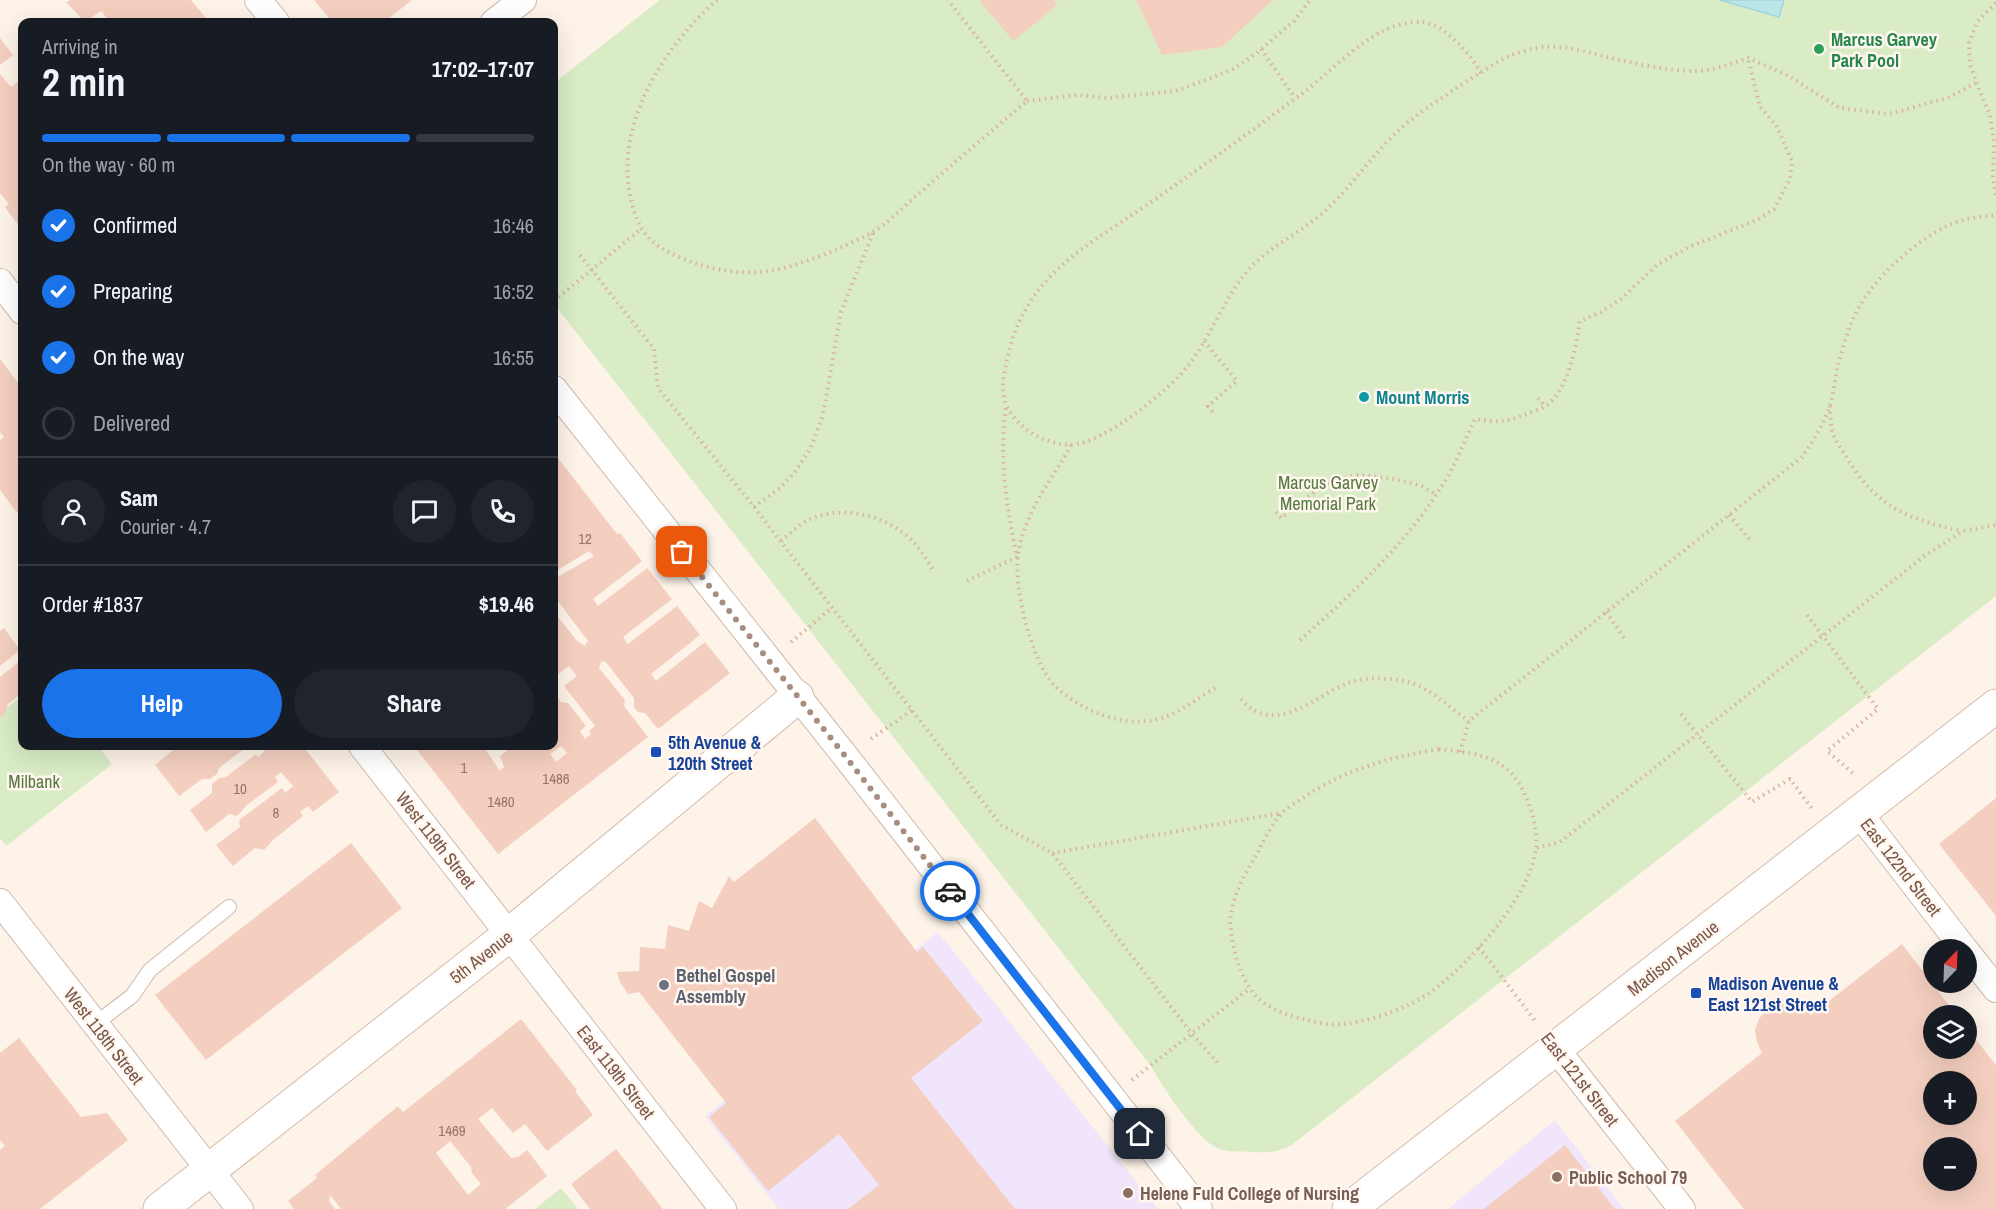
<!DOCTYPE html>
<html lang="en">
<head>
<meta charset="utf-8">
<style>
  :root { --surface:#171b24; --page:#20242c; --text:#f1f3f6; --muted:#9ea1a6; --line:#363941; --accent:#1a73e8 }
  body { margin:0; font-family:"Archivo Narrow",sans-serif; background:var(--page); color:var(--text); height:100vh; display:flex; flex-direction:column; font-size:22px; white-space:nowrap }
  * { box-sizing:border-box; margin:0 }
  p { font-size:20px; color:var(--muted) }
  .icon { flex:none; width:33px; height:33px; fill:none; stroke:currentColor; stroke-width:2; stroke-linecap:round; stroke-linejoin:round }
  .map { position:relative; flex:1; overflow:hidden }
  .panel { position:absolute; left:18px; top:18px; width:540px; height:732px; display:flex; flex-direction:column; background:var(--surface); border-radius:12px; box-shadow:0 6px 24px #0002 }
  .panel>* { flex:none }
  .needle { width:39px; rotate:23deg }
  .fabs { position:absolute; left:1923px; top:939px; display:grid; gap:12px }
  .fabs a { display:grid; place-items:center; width:54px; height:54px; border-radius:50%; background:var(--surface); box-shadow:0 6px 24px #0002; font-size:30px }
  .pin { position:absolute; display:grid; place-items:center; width:51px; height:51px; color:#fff; margin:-26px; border-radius:12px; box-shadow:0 3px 9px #0006 }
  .courier { position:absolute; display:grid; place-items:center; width:60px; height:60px; margin:-30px; border:4px solid #1a73e8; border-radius:50%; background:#fff; color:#222; box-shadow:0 2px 8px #0007 }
  .overview em { font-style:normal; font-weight:700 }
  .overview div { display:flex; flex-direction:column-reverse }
  .overview { display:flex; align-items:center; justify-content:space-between; height:102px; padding:0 24px }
  h1 { font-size:39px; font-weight:700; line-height:45px }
  .bar { display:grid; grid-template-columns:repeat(4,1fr); gap:9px 6px; align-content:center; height:72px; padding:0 24px }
  .bar i { height:8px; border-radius:4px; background:var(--line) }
  .bar .current { background:var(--accent) }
  .bar p { grid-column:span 4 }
  .line { display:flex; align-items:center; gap:15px; padding:0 24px; border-top:2px solid var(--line) }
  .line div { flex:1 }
  .round { display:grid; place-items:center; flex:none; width:63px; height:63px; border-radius:32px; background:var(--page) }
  ol { padding:0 24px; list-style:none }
  li { display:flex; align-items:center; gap:18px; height:66px }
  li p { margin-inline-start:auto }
  li .icon { padding:6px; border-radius:50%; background:var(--accent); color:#fff; stroke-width:4 }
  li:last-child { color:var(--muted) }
  li i { width:33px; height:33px; border:3px solid var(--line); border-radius:50% }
  .cta { display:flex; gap:12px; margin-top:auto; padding:12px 24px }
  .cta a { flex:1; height:69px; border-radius:36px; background:var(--accent); color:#fff; font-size:24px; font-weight:700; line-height:69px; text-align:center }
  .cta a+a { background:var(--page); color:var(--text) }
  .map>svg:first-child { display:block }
  .education { fill:#f0e5fa }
  .green { fill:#d9ecc5 }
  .water { fill:#bbe6e8; stroke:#a1d7db; stroke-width:1.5 }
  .building { fill:#f4cfbf; fill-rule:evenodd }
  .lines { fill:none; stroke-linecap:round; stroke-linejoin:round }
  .service-casing { stroke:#d0b9ad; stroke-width:16 }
  .minor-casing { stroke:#d0b9ad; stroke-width:28 }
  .secondary-casing { stroke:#d6bbac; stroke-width:35 }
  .path { stroke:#dab2a1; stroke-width:4; stroke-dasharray:1.5 4.5; stroke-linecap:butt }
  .service { stroke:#fff; stroke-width:14 }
  .minor { stroke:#fff; stroke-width:26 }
  .secondary { stroke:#fff; stroke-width:33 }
  .done { stroke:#a78e81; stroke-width:6; stroke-dasharray:0 10.8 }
  .route { stroke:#1a73e8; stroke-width:8 }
  .leisure-dot { fill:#2e9e5b; stroke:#fff7f0; stroke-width:2 }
  .culture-dot { fill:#0f9aa8; stroke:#fff7f0; stroke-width:2 }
  .transit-dot { fill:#1a4fb4; stroke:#fff7f0; stroke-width:2 }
  .worship-dot { fill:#6b7280; stroke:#fff7f0; stroke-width:2 }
  .education-dot { fill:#8d6e63; stroke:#fff7f0; stroke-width:2 }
  .labels { text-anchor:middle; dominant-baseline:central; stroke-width:5; stroke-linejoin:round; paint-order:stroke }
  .number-label { font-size:15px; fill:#987567 }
  .leisure-label { font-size:18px; font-weight:bold; fill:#27864d; stroke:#fff7f0; text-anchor:start }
  .culture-label { font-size:18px; font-weight:bold; fill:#0d838f; stroke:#fff7f0; text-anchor:start }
  .park-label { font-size:18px; fill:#567a3f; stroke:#fff7f0 }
  .transit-label { font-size:18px; font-weight:bold; fill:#164399; stroke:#fff7f0; text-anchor:start }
  .street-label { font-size:18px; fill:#79574a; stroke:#fff7f0 }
  .worship-label { font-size:18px; font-weight:bold; fill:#5b616d; stroke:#fff7f0; text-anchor:start }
  .education-label { font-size:18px; font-weight:bold; fill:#785e54; stroke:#fff7f0; text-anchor:start }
</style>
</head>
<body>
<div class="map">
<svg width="1996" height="1209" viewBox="0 0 1996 1209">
  <rect width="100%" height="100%" fill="#fdf3e8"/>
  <!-- education -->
  <path class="education" d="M938 932 1158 1209H779L705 1116Z
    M1555 1120 1624 1209H1448Z"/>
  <!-- green -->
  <path class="green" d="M660 0H1996V596L1293 1144C1280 1152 1269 1153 1254 1152 1242 1151 1228 1153 1217 1148 1198 1140 1161 1085 1151 1066L554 304V83Z
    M22 696V746H98L112 764 6 846 0 838V713Z
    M561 1188 578 1209H535Z"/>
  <!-- water -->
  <path class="water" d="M1720 0H1784L1779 17Z"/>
  <!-- building -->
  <path class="building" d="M70 0H191L205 17 214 22H110L101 11 85 22 66 2Z
    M314 0H412L384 22H332Z
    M979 0H1053L1058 5 1013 41Z
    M1136 0H1273L1222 47 1162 55Z
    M0 38 13 55 0 65Z
    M0 74 11 87 22 78V230L5 207 9 204 0 193Z
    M0 359 22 388V519L0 490V440L4 437 0 432Z
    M554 453 617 534 620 533 642 561 593 599 598 606 647 568 672 599 623 637 628 644 677 606 700 635 651 674 656 681 705 642 730 673 658 729 645 713 638 712 634 708V698L605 661 601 662 599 668 625 700 624 706 648 737 498 854 414 746H483L500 771 504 767 500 756 507 751 508 746H554V692L561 702 568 703 586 726 580 731 585 739 591 734 589 731 595 726 564 686 577 676 569 666 556 676 554 673V612L577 641 587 647 585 644 588 641 554 596V579L594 556 589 551 554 572ZM561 746 567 753 556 762 550 754Z
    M4 628 20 650 0 666V631Z
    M21 660 22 663V693L8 704 5 714 0 718V677Z
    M178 746H248L219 768 217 774 210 779H202L179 796 155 765Z
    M260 746H303L339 792 313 812 308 806 300 812 303 816 273 840 264 850 255 848 233 866 216 845 240 827 239 820 246 815 282 788 285 793 293 786 281 772 275 777 278 782 247 805 237 816 229 814 206 832 190 810 212 793V784L219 778 226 777 256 754 258 757 265 751Z
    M1996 798V916L1939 844Z
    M815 818 917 952 923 947 983 1021 911 1078 1015 1209H848L879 1185 839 1134 768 1191 709 1117 726 1103 639 992 628 994 620 982 617 972 639 971 640 947 665 949 668 925 689 931 699 901 712 908 729 876 734 882Z
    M351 843 402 908 206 1060 155 995Z
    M1902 944 1957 1016H1934V1048H1966V1027L1996 1065V1209H1744L1675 1121 1762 1053 1757 1042 1755 1030 1759 1019 1767 1009 1778 1004 1790 1003 1802 1007 1811 1015ZM1934 1082H1966V1114H1934ZM1934 1148H1966V1180H1934Z
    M521 1019 577 1090 575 1091 593 1115 547 1151 525 1124 513 1133 492 1108 478 1119 511 1158 518 1157 527 1150 547 1176 505 1209H341L330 1195 329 1201 335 1209H294L288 1201 317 1178 315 1175 398 1106 403 1112ZM450 1141 471 1167 472 1173 481 1184 468 1195 436 1153Z
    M19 1038 81 1117 107 1113 128 1140 40 1209H0V1150L5 1146 0 1140V1053Z
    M1565 1145 1615 1209H1484Z
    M616 1149 663 1209H590L571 1184Z"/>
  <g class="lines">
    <!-- service casing -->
    <g class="service-casing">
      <path id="service" d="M95 1024 132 996 150 970 229 907"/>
    </g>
    <!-- minor casing -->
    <g class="minor-casing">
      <path id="minor" d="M258 0 276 22
        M494 22 523 0
        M0 282 22 311
        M554 389 846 757 1199 1209
        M362 746 723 1209
        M1859 813 1965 950
        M0 902 240 1209
        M1966 951 1996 989
        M1556 1049 1682 1209"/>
    </g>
    <!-- secondary casing -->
    <g class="secondary-casing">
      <path id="secondary" d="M160 1209 509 935 797 697
        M1349 1209 1996 706"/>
    </g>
    <!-- path -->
    <path class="path" d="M717 0C666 44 618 119 629 189 636 229 646 244 684 259 711 270 740 275 769 271 797 267 845 247 871 233 886 225 903 207 916 196 953 164 990 132 1027 101L948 0
      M1996 3 1977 22 1969 43 1970 64 1979 89 1990 115 1994 143 1993 176 1996 198
      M1261 49 1295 98
      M1481 73C1470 54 1445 24 1422 22 1410 21 1392 26 1383 31 1358 43 1329 72 1307 90 1253 130 1199 169 1144 207 1078 251 1022 280 1006 364 1003 380 1000 396 1009 410 1020 430 1046 444 1069 445 1102 445 1168 391 1188 366 1211 337 1227 291 1253 265 1275 243 1306 230 1329 207 1354 183 1374 153 1399 130 1419 112 1442 98 1464 83 1478 75 1491 65 1505 58 1517 53 1531 48 1544 47 1565 45 1586 52 1607 57 1631 63 1669 71 1694 71 1713 71 1730 64 1748 58L1787 75 1840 108 1889 114 1950 97 1976 83
      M1027 101 1077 95 1107 98 1176 91 1203 81 1233 69 1257 53 1294 21 1310 0
      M580 255 654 349 658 388 754 507 1001 825 1052 853 1192 1034 1218 1063
      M554 301 641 229
      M1204 341 1237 381 1208 406 1214 413
      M1538 398 1545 406
      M1830 406C1831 414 1830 425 1833 434 1836 442 1842 450 1847 458 1876 507 1909 520 1963 531
      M1071 445C1065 458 1057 468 1050 480 1035 503 1022 528 1018 555 1013 587 1032 662 1054 685 1078 709 1120 727 1154 720 1176 716 1196 699 1215 688
      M754 507 780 488 795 472 811 447 823 415 841 312 873 233
      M1276 512 1281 518C1303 501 1331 475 1361 475 1373 476 1386 478 1398 480 1411 483 1426 486 1436 495
      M1729 515 1751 541
      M781 541C789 535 797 526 806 521 838 505 879 513 906 535 918 545 926 558 934 572
      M967 581 1017 557C1006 505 999 459 1006 406
      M1606 612 1625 639
      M1807 615 1878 709 1827 751 1855 775
      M1300 640C1354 592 1407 543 1445 481 1457 461 1465 439 1475 419 1498 423 1508 422 1529 413 1534 411 1541 409 1546 406 1568 390 1576 347 1580 321L1601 312 1621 299 1658 264 1689 247 1757 220 1774 209 1790 179 1792 161 1776 125 1760 107 1748 58
      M791 642 832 608
      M1241 699C1274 738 1315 696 1348 683 1363 677 1382 678 1398 680 1424 682 1447 706 1469 721
      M1681 714 1752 802 1790 779 1813 810
      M871 739 912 710
      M1439 749C1460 752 1487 753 1504 767 1514 774 1520 784 1525 795 1532 810 1538 831 1536 848 1531 899 1454 985 1408 1005 1389 1014 1364 1022 1343 1024 1330 1026 1315 1022 1303 1019 1289 1016 1273 1010 1261 1001 1242 987 1227 937 1231 914 1234 892 1247 871 1258 852 1264 839 1272 824 1282 813 1286 808 1294 804 1300 800 1343 770 1387 758 1439 749Z
      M1460 752 1469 721 1802 457C1813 441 1824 424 1830 405 1834 392 1835 378 1838 365 1841 352 1846 338 1850 326 1866 284 1912 242 1951 224 1965 218 1982 216 1996 215
      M1537 848 1560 842 1927 554 1963 531 1996 525
      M1052 853 1282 813
      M1479 947 1536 1022
      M1132 1080 1249 989"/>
    <!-- service -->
    <use href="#service" class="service"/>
    <!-- minor -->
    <use href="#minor" class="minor"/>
    <!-- secondary -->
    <use href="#secondary" class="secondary"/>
  </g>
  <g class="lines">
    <!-- done -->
    <path class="done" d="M682 552 846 757 950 891"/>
    <!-- route -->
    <path class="route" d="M950 891 1140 1134"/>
  </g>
  <!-- markers -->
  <circle class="leisure-dot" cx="1819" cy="49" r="6"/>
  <circle class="culture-dot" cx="1364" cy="397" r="6"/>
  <g class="transit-dot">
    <rect x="650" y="746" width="12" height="12" rx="3"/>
    <rect x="1690" y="987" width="12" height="12" rx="3"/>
  </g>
  <circle class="worship-dot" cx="664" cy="985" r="6"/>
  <g class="education-dot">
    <circle cx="1557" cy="1177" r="6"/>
    <circle cx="1128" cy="1193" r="6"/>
  </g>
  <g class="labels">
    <!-- number labels -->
    <g class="number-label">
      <text x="585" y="538">12</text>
      <text x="464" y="767">1</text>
      <text x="556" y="778">1486</text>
      <text x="240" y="788">10</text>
      <text x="501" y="801">1480</text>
      <text x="276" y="812">8</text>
      <text x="452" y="1130">1469</text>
    </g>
    <!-- leisure labels -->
    <g class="leisure-label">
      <text x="1831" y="39">Marcus Garvey<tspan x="1831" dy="21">Park Pool</tspan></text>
    </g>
    <!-- culture labels -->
    <g class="culture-label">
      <text x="1376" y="397">Mount Morris</text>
    </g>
    <!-- park labels -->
    <g class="park-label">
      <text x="1328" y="482">Marcus Garvey<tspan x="1328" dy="21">Memorial Park</tspan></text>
      <text x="34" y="781">Milbank</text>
    </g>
    <!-- transit labels -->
    <g class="transit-label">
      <text x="668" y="742">5th Avenue &amp;<tspan x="668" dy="21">120th Street</tspan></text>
      <text x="1708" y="983">Madison Avenue &amp;<tspan x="1708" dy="21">East 121st Street</tspan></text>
    </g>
    <!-- street labels -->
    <g class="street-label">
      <text transform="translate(436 840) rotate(52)">West 119th Street</text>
      <text transform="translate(1901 867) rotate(52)">East 122nd Street</text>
      <text transform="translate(481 957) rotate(-38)">5th Avenue</text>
      <text transform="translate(1673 958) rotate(-38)">Madison Avenue</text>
      <text transform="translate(104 1036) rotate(52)">West 118th Street</text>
      <text transform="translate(616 1072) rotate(52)">East 119th Street</text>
      <text transform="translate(1580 1079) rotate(52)">East 121st Street</text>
    </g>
    <!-- worship labels -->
    <g class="worship-label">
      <text x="676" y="975">Bethel Gospel<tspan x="676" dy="21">Assembly</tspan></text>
    </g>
    <!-- education labels -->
    <g class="education-label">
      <text x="1569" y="1177">Public School 79</text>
      <text x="1140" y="1193">Helene Fuld College of Nursing</text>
    </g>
  </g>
</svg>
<div class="fabs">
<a><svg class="needle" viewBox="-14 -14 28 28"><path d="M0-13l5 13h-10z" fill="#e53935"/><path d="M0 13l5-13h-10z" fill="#9ea1a6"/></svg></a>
<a><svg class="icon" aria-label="layers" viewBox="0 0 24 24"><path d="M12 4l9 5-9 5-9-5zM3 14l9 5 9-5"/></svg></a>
<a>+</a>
<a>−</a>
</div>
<div class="pin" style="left:682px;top:552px;background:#ea580c"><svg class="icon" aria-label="bag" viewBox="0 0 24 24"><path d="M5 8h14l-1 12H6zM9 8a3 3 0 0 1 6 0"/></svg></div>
<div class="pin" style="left:1140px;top:1134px;background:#1f2937"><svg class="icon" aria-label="home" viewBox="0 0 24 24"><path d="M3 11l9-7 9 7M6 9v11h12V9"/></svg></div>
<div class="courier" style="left:950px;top:891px"><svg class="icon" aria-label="car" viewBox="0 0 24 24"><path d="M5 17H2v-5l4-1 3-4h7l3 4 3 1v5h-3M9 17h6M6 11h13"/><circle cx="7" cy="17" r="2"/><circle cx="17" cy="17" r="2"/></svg></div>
<section class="panel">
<div class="overview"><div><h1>2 min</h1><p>Arriving in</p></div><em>17:02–17:07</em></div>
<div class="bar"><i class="current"></i><i class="current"></i><i class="current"></i><i></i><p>On the way · 60 m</p></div>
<ol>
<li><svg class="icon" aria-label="check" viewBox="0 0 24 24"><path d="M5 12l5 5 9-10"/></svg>Confirmed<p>16:46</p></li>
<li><svg class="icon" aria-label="check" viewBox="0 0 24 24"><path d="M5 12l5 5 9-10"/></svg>Preparing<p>16:52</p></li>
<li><svg class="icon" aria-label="check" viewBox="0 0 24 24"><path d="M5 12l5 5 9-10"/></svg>On the way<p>16:55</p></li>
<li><i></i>Delivered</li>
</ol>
<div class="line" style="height:108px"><a class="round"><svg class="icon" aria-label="person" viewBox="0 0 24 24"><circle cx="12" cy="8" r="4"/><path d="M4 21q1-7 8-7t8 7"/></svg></a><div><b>Sam</b><p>Courier · 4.7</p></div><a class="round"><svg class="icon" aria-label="chat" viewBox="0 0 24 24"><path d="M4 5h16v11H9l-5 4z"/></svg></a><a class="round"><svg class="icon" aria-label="phone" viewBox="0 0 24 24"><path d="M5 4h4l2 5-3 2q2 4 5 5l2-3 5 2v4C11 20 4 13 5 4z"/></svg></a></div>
<div class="line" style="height:78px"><div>Order #1837</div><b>$19.46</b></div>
<div class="cta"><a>Help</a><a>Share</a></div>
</section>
</div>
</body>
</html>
